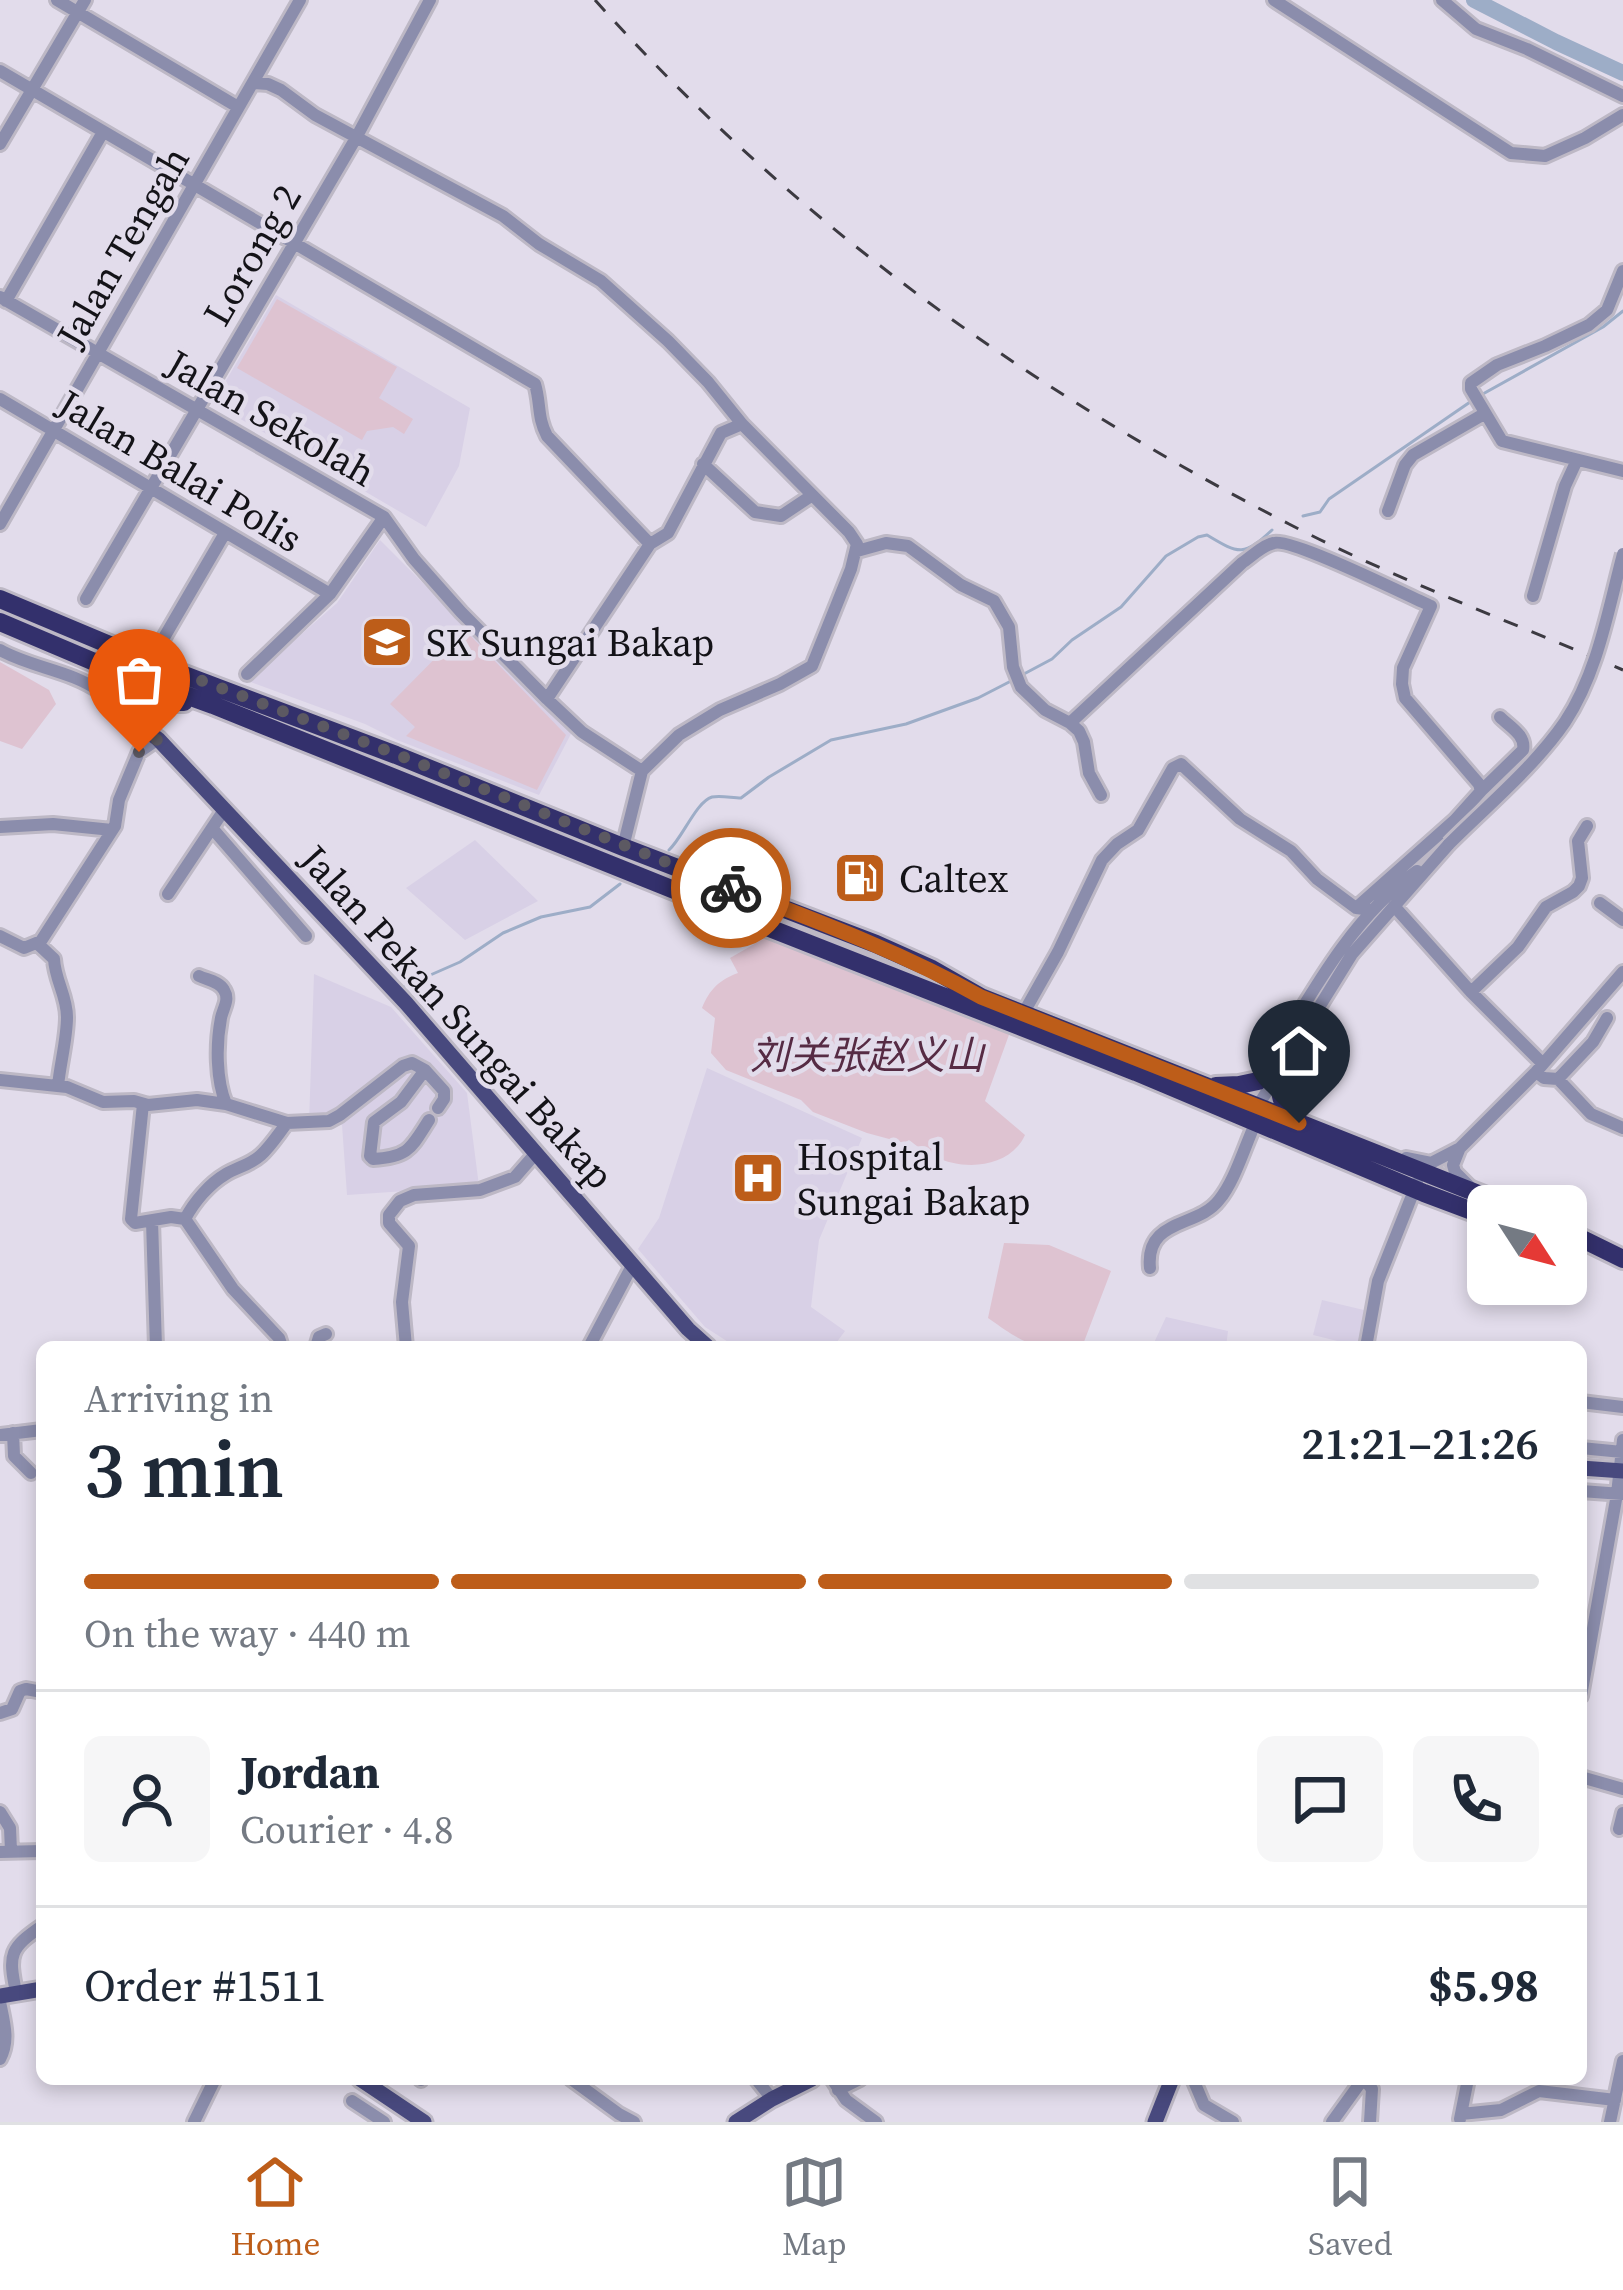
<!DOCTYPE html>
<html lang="en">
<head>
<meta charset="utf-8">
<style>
  :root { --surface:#fff; --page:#f6f6f7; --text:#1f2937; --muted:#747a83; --line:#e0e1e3; --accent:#bd5d19 }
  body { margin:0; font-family:"Source Serif 4","Noto Sans SC",serif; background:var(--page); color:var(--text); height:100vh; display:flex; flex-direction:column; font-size:45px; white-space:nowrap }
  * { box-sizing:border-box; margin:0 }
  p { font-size:39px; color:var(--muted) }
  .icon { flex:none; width:66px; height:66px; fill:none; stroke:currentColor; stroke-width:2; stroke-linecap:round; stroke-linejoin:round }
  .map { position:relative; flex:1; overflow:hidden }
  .drawer { position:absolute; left:36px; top:1341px; width:1551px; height:744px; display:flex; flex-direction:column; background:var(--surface); border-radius:18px; box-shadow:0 6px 18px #0003 }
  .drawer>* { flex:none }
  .needle { width:78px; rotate:126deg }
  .tools { position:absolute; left:1467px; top:1185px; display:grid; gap:24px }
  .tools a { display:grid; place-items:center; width:120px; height:120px; border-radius:18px; background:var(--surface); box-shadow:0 6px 18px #0003; font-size:60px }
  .pin { position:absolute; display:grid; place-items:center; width:102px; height:102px; color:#fff; margin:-123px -51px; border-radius:50% 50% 50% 0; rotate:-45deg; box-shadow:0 0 12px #0007 }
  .pin .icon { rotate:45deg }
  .courier { position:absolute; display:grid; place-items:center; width:120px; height:120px; margin:-60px; border:9px solid #bd5d19; border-radius:50%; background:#fff; color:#222; box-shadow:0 3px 15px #0007 }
  .headline em { font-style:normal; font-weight:600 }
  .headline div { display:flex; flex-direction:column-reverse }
  .headline { display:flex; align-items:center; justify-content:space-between; height:204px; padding:0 48px }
  h1 { font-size:78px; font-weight:600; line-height:90px }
  .bar { display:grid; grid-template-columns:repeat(4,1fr); gap:18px 12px; align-content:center; height:144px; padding:0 48px }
  .bar i { height:15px; border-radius:9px; background:var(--line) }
  .bar .active { background:var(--accent) }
  .bar p { grid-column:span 4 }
  .line { display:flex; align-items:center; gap:30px; padding:0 48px; border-top:3px solid var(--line) }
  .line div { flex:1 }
  .round { display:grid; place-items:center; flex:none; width:126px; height:126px; border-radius:18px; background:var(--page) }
  .menu { display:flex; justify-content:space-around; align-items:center; height:168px; border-top:3px solid var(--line); background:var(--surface); font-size:33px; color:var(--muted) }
  .menu a { display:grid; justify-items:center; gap:6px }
  .menu .active { color:var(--accent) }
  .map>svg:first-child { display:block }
  .built { fill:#d8d0e6 }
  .green { fill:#dec3d1 }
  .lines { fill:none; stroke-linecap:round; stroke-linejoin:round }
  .stream { stroke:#9dadc7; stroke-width:3 }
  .river { stroke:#9dadc7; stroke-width:16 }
  .minor-casing { stroke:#bdb8c5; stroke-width:18 }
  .major-casing { stroke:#bdb8c5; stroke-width:21 }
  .highway-casing { stroke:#bdb8c5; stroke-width:24 }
  .minor { stroke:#8b8dac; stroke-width:12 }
  .major { stroke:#48497e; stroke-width:15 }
  .highway { stroke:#33306c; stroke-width:18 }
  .rail { stroke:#3c3a41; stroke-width:3; stroke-dasharray:15 15; stroke-linecap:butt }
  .minor-bridge-casing { stroke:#bdb8c5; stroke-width:18; stroke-linecap:butt }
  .minor-bridge { stroke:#8b8dac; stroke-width:12 }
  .done { stroke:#5c5962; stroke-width:12; stroke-dasharray:0 21.6 }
  .route { stroke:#bd5d19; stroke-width:15 }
  .labels { text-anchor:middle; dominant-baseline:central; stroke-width:9; stroke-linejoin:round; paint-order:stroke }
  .street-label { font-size:39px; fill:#141318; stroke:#e2dceb }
  .poi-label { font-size:39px; fill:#141318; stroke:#e2dceb; text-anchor:start }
  .park-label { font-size:39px; font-style:italic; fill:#562b44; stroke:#e2dceb }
</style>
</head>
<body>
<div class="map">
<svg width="1623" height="2122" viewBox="0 0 1623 2122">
  <rect width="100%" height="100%" fill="#e2dceb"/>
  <!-- built -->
  <path class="built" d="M276 295 470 408 459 466 426 527 213 403Z
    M380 540 572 732 539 795 397 740 365 724 248 681 337 603Z
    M475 840 538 901 465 940 406 888Z
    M314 974 391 1007 467 1093 479 1186 347 1195 342 1125 309 1124Z
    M707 1068 862 1138 819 1240 811 1307 845 1331 836 1343 807 1347H736L705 1327 638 1249 659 1218Z
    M1322 1300 1368 1311 1362 1347 1313 1335Z
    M1166 1317 1228 1331 1226 1347H1152Z"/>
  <!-- green -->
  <path class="green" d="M277 299 397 367 379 398 413 419 404 434 393 427 367 431 362 440 237 368Z
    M464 629 566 735 537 790 406 736 415 727 390 704Z
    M0 662 49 690 56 704 22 749 0 741Z
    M765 938 1010 1032 985 1101 1025 1135C1010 1168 965 1171 935 1157 926 1153 917 1146 909 1140L904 1143 867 1133 813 1112 801 1100 726 1070 711 1053 715 1018 702 1008C710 989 719 980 738 973L730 958Z
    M1004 1243 1049 1245 1111 1271 1082 1347C1031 1347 1029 1347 988 1318Z"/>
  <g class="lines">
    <!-- stream -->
    <path class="stream" d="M1481 395 1603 327 1623 311
      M1303 516 1320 512 1329 499 1473 400
      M1022 675 1052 659 1072 640 1121 607 1166 556 1198 537 1207 535C1240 555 1244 556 1272 530
      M669 850C683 837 696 802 712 797 721 795 732 798 741 798L769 777 831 740 906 724 978 698 1013 680
      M403 987 460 962 503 933 541 917 590 907 620 884"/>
    <!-- river -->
    <path class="river" d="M1474 0 1556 42 1623 73"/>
    <!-- minor casing -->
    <g class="minor-casing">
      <path id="minor" d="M57 0 238 107
        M1274 0 1511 153 1545 156 1585 138 1623 115
        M1442 0 1476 29 1527 49 1623 96
        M0 71 535 384C541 404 537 417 547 436L650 544 668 533 721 433 742 424
        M253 83 268 84 281 90 315 115 503 216 539 244 601 281 668 341 708 382 742 424 849 532 857 544 851 569 812 666 780 684 720 710 679 735 642 771 623 847
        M0 144 85 0
        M1623 271 1607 310 1589 325 1545 346 1497 365 1471 383V389L1502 441 1623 471
        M0 297 384 517 414 559 461 612 547 699 582 732 642 771
        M6 301 103 132
        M0 399 330 594
        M703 464 755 512 781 516 811 496
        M1388 511 1405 465 1413 455 1484 414
        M0 524 300 0
        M857 551 886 543 908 546 961 585 994 601 1009 627 1013 667 1021 687 1045 710 1070 723 1079 731 1084 742 1089 773 1101 795
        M1533 596 1565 486 1577 460
        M86 599 356 138 430 0
        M162 641 225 533
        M0 650C32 668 70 670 101 692 120 706 112 726 144 727
        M247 674 330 594 384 517
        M547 699 650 544
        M1070 723 1242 563C1251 557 1263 545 1274 543 1292 538 1406 595 1431 606L1403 668 1402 684 1405 698 1479 784 1481 791 1455 820 1356 908
        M1481 791 1523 750C1526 735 1510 727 1500 717
        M0 827 53 824 112 830
        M212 828 306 936
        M168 894 224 810
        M1600 903 1623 920
        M1394 906 1471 992 1543 1064
        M0 936 24 948 41 941 115 826 119 800 139 752 158 739
        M38 944 54 959C55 980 67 996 67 1017 67 1039 60 1064 58 1086
        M199 976C207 980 219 981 224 990 230 1000 223 1008 221 1018 216 1044 216 1080 226 1104
        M1471 992 1518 947 1546 907 1573 892 1579 886 1582 878 1578 841 1587 826
        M1023 1014 1058 952 1102 860 1117 844 1138 830 1173 768 1181 764 1240 819 1291 851 1317 879 1356 908 1373 910
        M425 1070 401 1102 374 1122 370 1156 373 1159C409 1157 411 1148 429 1120
        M1536 1072 1544 1078 1558 1079 1593 1042 1607 1018
        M1558 1079 1591 1114 1623 1128
        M0 1080 67 1087 103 1102 134 1101 148 1105 197 1100 226 1104 287 1123 329 1121 340 1115 403 1066 412 1063 425 1070 444 1091V1099L438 1108
        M1257 1083C1303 1010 1345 922 1417 871
        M143 1104 131 1219 135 1223 171 1217 185 1219 233 1289 279 1338 282 1347
        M1256 1109 1352 954 1449 844
        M1459 1150 1453 1165 1455 1172 1470 1187
        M1406 1158 1431 1163 1460 1148 1536 1072 1623 972
        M185 1219C194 1202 209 1184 226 1174 238 1167 250 1165 261 1155 271 1146 279 1133 287 1123
        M152 1221 156 1347
        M1150 1268C1145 1218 1198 1228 1219 1200 1235 1181 1245 1145 1256 1122
        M316 1347 319 1337 326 1334
        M406 1347 402 1302 409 1246 389 1223V1215L400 1201 414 1195 480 1190 515 1177 536 1153
        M589 1347 633 1264
        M1366 1347 1378 1281 1417 1183
        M1581 1402 1623 1407
        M13 1433 14 1456 31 1473
        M0 1435 42 1430
        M1581 1448 1622 1452
        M1581 1491 1622 1494
        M1581 1696 1617 1494 1623 1440
        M0 1713 12 1709 20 1691 26 1689 42 1692
        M1581 1777 1623 1789
        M0 1812 10 1828 11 1851
        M1619 1829 1623 1813
        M0 1852 42 1851
        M16 1992C8 1954 10 1948 42 1926
        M0 2002C4 2022 10 2041 0 2059
        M420 2079 421 2080
        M571 2079 619 2114 634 2122
        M756 2079 772 2099
        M832 2079 846 2100 876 2122
        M1193 2079 1204 2105 1233 2122
        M1364 2079 1372 2089 1370 2122
        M838 2090 860 2079
        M352 2101 384 2122
        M1461 2114 1501 2110 1539 2091 1615 2100
        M1460 2119 1468 2079
        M194 2122 215 2079
        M1332 2122 1363 2079
        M1610 2122 1623 2061"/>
    </g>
    <!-- major casing -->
    <g class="major-casing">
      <path id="major" d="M137 712 147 731 158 739 406 1003 688 1329 708 1347
        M1581 1468 1623 1471
        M0 1996 42 1989
        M360 2079 424 2122
        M736 2122 772 2099 812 2079
        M1155 2122 1172 2079"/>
    </g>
    <!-- highway casing -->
    <g class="highway-casing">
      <path id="highway" d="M0 599 155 664 396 755 623 847 876 944 932 969 981 997 1509 1206
        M0 622 92 661 213 705 749 920 1136 1072 1424 1193 1488 1217
        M109 672 129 690 137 711
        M147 721 150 712 160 702H184
        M1287 1059C1277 1082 1276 1101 1295 1119
        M1216 1086 1239 1085 1258 1081
        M1566 1231 1623 1259"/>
    </g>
    <!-- minor -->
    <use href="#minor" class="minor"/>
    <!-- major -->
    <use href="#major" class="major"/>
    <!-- highway -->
    <use href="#highway" class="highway"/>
    <!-- rail -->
    <path class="rail" d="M595 0C794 222 1025 388 1289 524 1397 580 1512 622 1623 670"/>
    <!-- minor-bridge casing -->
    <g class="minor-bridge-casing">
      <path id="minor-bridge" d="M1449 844C1488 805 1534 767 1565 722 1598 672 1608 610 1623 554"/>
    </g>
    <!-- minor-bridge -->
    <use href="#minor-bridge" class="minor-bridge"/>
  </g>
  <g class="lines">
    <!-- done -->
    <path class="done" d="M139 752 158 739C130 719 135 690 144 659L396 754 731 888"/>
    <!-- route -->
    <path class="route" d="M731 888C817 921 901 952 981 997L1299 1123"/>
  </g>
  <!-- icons -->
  <defs>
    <g id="school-square" transform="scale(2.7)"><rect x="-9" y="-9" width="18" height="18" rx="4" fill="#bd5d19" stroke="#e2dceb"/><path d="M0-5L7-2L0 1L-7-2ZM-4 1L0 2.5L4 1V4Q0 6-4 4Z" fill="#fff"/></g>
    <g id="fuel-square" transform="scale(2.7)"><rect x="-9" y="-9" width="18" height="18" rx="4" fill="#bd5d19" stroke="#e2dceb"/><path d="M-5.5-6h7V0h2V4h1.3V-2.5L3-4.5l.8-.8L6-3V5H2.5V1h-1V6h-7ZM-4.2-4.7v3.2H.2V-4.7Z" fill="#fff"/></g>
    <g id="hospital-square" transform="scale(2.7)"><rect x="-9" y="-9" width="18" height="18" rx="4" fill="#bd5d19" stroke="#e2dceb"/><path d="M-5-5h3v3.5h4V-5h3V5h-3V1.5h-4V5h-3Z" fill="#fff"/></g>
  </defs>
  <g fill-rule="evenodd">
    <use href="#school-square" x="387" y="642"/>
    <use href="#fuel-square" x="860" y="878"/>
    <use href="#hospital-square" x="758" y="1178"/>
  </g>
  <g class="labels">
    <!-- street labels -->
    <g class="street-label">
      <text transform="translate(123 247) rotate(-60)">Jalan Tengah</text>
      <text transform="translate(252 255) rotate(-60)">Lorong 2</text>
      <text transform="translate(271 418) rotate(30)">Jalan Sekolah</text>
      <text transform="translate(180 471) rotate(31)">Jalan Balai Polis</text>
      <text transform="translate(457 1017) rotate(48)">Jalan Pekan Sungai Bakap</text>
    </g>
    <!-- poi labels -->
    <g class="poi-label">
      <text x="426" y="642">SK Sungai Bakap</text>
      <text x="899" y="878">Caltex</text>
      <text x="797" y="1156">Hospital<tspan x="797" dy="45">Sungai Bakap</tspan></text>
    </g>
    <!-- park labels -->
    <g class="park-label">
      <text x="867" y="1055">刘关张赵义山</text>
    </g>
  </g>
</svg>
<div class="tools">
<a><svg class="needle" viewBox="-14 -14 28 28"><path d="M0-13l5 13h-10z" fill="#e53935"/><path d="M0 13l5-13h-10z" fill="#747a83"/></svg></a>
</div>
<div class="pin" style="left:139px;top:752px;background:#ea580c"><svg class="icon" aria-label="bag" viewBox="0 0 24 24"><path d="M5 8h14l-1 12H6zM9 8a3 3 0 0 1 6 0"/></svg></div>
<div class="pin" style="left:1299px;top:1123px;background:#1f2937"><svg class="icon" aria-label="home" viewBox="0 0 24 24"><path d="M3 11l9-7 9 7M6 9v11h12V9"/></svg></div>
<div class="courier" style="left:731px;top:888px"><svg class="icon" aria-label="bike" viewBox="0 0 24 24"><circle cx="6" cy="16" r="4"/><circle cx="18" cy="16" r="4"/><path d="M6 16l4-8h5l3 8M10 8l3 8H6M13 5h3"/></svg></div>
<section class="drawer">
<div class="headline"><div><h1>3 min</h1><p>Arriving in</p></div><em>21:21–21:26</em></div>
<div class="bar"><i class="active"></i><i class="active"></i><i class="active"></i><i></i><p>On the way · 440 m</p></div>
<div class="line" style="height:216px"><a class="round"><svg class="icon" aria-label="person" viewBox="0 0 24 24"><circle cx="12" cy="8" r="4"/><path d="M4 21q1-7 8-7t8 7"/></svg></a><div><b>Jordan</b><p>Courier · 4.8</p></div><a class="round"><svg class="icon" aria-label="chat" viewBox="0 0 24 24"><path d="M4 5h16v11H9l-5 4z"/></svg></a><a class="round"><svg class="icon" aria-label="phone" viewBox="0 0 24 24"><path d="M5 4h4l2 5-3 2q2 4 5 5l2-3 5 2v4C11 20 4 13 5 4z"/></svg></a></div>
<div class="line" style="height:156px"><div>Order #1511</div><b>$5.98</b></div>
</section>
</div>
<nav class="menu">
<a class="active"><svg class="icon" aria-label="home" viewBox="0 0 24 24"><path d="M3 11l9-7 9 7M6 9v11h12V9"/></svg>Home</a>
<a><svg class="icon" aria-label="map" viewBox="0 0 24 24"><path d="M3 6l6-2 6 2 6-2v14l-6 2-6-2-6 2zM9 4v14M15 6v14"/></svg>Map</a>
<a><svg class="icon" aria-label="saved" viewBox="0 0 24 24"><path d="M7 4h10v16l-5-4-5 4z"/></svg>Saved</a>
</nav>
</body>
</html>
